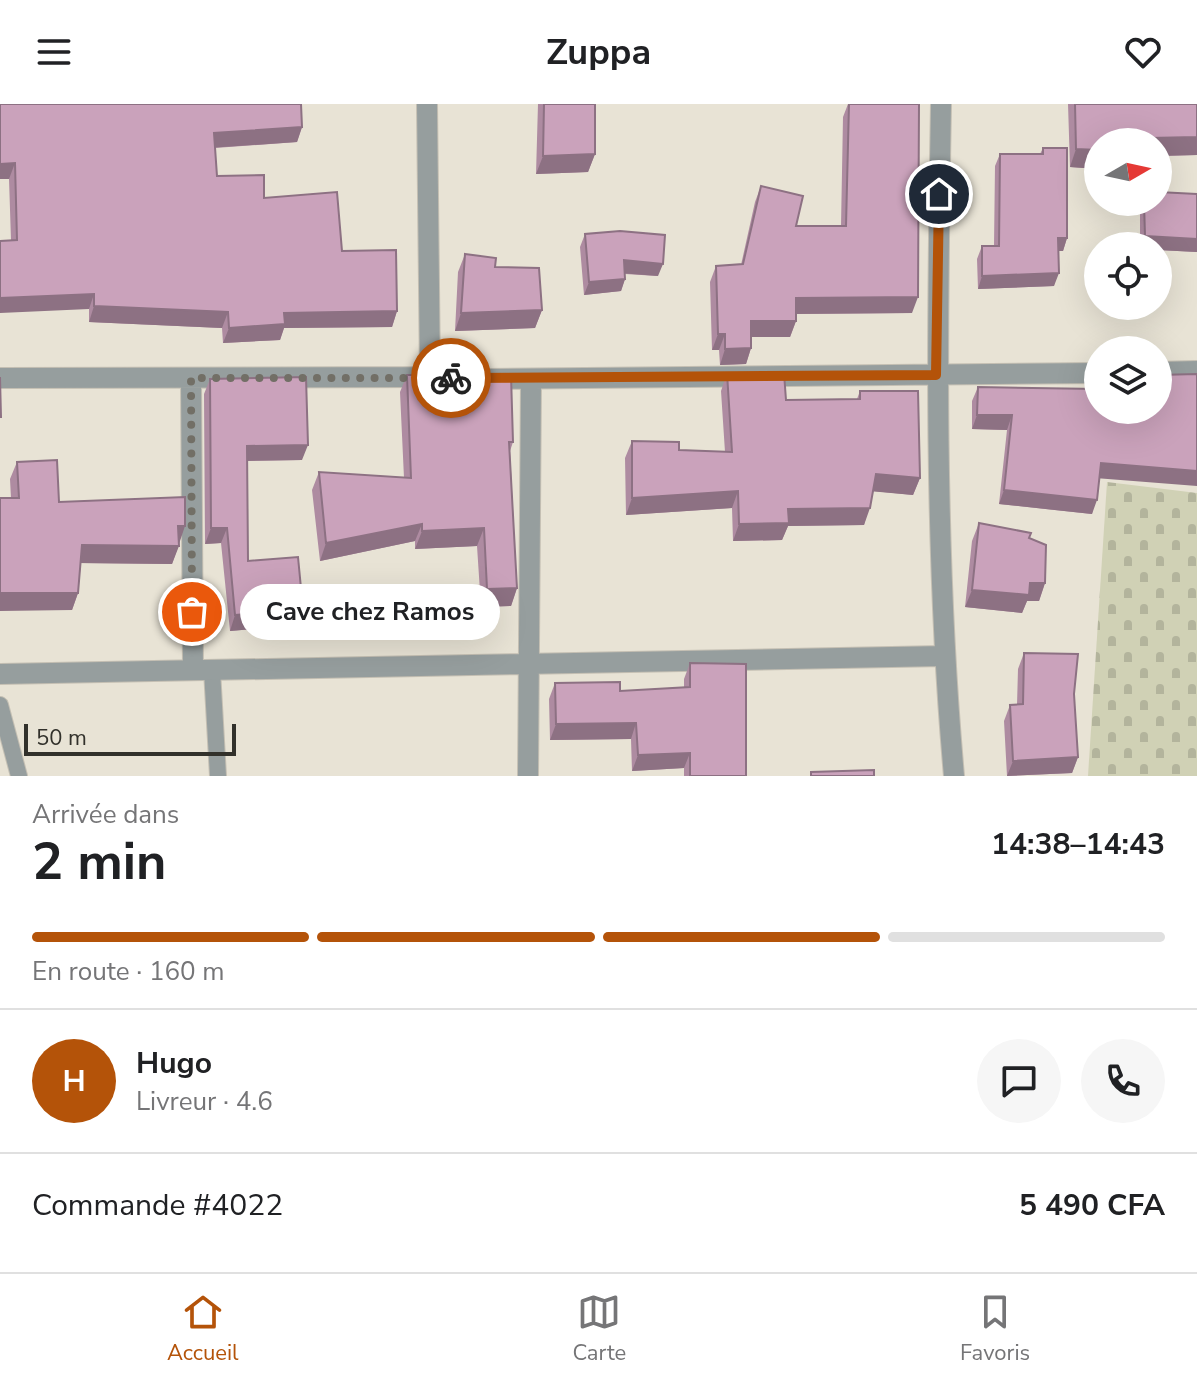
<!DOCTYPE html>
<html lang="fr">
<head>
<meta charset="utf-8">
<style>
  :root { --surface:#fff; --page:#f6f6f6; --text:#202124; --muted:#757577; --line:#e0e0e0; --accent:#b45309 }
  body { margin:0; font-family:"Nunito Sans",sans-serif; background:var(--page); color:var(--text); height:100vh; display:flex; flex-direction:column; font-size:30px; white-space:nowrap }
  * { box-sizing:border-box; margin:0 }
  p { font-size:26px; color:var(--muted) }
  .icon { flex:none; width:44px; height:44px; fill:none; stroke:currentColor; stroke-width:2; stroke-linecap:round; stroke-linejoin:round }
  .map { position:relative; height:672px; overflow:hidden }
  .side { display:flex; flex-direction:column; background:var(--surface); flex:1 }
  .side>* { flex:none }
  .needle { width:52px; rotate:81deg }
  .controls { position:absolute; left:1084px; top:24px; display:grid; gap:16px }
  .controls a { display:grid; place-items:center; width:88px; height:88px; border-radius:50%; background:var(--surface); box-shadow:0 8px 32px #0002; font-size:40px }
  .scale { position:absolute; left:24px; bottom:20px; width:212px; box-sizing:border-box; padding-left:8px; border:4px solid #32312b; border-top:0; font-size:22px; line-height:28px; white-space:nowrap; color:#32312b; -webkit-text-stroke:6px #e8e3d5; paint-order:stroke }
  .pin { position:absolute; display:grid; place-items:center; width:68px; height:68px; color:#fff; margin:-34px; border:4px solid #fff; border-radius:50%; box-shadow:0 2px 8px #0007 }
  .courier { position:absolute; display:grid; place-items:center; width:80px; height:80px; margin:-40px; border:6px solid #b45309; border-radius:50%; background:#fff; color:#222; box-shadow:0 2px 10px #0007 }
  .bubble { position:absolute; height:56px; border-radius:28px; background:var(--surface); box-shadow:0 8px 32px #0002; font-size:26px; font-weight:700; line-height:56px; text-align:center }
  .head em { font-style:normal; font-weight:700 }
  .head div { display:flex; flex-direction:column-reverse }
  .head { display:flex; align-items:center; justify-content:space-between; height:136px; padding:0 32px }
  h1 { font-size:52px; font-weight:700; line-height:60px }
  .bar { display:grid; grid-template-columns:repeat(4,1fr); gap:12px 8px; align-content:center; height:96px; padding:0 32px }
  .bar i { height:10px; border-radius:6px; background:var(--line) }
  .bar .active { background:var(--accent) }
  .bar p { grid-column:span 4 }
  .line { display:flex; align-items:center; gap:20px; padding:0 32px; border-top:2px solid var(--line) }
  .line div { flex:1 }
  .round { display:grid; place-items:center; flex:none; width:84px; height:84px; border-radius:42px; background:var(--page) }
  header { display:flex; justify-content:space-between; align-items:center; height:104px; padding:0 32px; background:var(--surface); font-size:36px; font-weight:700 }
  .tabs { display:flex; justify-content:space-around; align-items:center; height:112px; border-top:2px solid var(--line); background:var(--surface); font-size:22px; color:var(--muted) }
  .tabs a { display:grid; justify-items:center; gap:4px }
  .tabs .active { color:var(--accent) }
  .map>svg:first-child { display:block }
  .cemetery { fill:url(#cemetery-stones) }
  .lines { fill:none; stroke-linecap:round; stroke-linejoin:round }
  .service-casing { stroke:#c4bfb3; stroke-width:18 }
  .minor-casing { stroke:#c4bfb3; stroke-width:22 }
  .service { stroke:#969e9e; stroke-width:16 }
  .minor { stroke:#969e9e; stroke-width:20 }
  .wall { fill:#ae8ba1 }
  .shaded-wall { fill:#8d7183 }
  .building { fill:#caa2bb; stroke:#8d7183; stroke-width:2 }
  .done { stroke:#726f66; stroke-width:8; stroke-dasharray:0 14.4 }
  .route { stroke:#b45309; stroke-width:10 }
</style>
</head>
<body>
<header><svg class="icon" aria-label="menu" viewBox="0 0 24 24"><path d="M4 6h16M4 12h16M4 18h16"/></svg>Zuppa<svg class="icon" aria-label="heart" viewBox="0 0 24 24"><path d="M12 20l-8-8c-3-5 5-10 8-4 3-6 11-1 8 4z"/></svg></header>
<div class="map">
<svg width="1197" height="672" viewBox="0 0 1197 672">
  <defs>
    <pattern id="cemetery-stones" width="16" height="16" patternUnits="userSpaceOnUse" patternTransform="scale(2)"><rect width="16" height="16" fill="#d0d1b5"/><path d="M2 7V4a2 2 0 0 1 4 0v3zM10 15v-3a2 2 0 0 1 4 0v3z" fill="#b3b49c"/></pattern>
  </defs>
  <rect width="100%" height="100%" fill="#e8e3d5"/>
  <!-- cemetery -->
  <path class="cemetery" d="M1107 378 1197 389V672H1088Z"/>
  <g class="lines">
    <!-- service casing -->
    <g class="service-casing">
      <path id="service" d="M212 566 218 672
        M0 601 19 672"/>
    </g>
    <!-- minor casing -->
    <g class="minor-casing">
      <path id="minor" d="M427 0 430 273
        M941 0C937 224 934 448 954 672
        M1158 268 1197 267
        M0 274 430 273
        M191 274 193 566
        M486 275 1098 269
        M0 570 943 552
        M528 672 531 276"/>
    </g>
    <!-- service -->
    <use href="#service" class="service"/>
    <!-- minor -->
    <use href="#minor" class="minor"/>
  </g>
  <!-- wall -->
  <path class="wall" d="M0 0 302 23 297 38 215 44 217 72 264 94 342 147 397 207 392 223 284 224 280 236 223 239 222 224 89 218V205L11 136 9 75Z
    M538 0H595V50L588 68 536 70Z
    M848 0H919L912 209 796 210V217L790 233H751V244L746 260 720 261 719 246H712L710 178 716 162 741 161 755 98 761 82 796 122H841L843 13Z
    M1068 0H1197V51L1158 52V38H1098V65L1070 63Z
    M1043 44 1067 134 1063 147H1058L1054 182 978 185 977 155 982 142H994L995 62 1000 50H1040Z
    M1197 90V148L1158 146V142H1140V98H1158Z
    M585 130 658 172 625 170V175L621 187 584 191 580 143Z
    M465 150 495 163 542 206 535 224 455 227 458 168Z
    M727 269 786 296 857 295 860 287 920 374 913 391 873 387 864 421 788 422 782 436 733 437 732 404 626 411 625 354 632 337 679 346 725 348 721 287Z
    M407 271 513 338 510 347 517 484 511 502 481 503 477 442 415 445V437L320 457 312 386 319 368 404 374 400 288Z
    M210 275 302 356 247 357 248 457 303 505 298 521 230 527 221 439 205 440 204 290Z
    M978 283 1099 374 1092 410 999 400 1007 326 972 325V297Z
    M17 358 59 398 179 440 172 460 81 459 78 489 72 506 11 394 10 375Z
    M979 419 1029 434 1045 479 1039 497H1027L1022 509 965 503 972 437Z
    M1024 549 1074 590 1078 653 1072 669 1007 672 1004 617 1010 601H1017L1018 565Z
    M690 559 746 672H684V664L632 667 631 635 550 636 549 595 555 579 620 587 684 583V575Z"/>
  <!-- shaded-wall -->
  <path class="shaded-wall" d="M302 23 297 38 208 44 214 29Z
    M1197 33V51L1158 52V38H1148L1150 34Z
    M1076 45 1098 46V65L1070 63Z
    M595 50 588 68 536 70 543 52Z
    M15 59 9 75H0V60Z
    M1145 132 1197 135V148L1158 146V142H1142Z
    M1058 134H1067L1063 147H1053Z
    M624 156 663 160 658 172 619 169Z
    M1059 169 1054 182 978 185 982 172Z
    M625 175 621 187 584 191 589 178Z
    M94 190 89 205 0 209V194Z
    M918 193 912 209 790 210 796 194Z
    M94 202 228 208 222 224 89 218Z
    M542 206 535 224 455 227 461 209Z
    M397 207 392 223 284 224 280 236 223 239 229 224 284 209Z
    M751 217H796L790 233H745Z
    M718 230H725L719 246H712Z
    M751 244 746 260 720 261 725 245Z
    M977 311H1012L1007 326 972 325Z
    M308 341 302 356 241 357 247 342Z
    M1101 359 1197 367V382L1095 374Z
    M876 370 920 374 913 391 869 387Z
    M1004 386 1097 396 1092 410 999 400Z
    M738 387 732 404 626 411 632 394Z
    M870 404 864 421 788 422 782 436 733 437 739 420 788 405Z
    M422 420 415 437 320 457 326 439Z
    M178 422H185L179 440H171Z
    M211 424H227L221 439 205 440Z
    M484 424 477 442 415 445 422 427Z
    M82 441 179 442 172 460 76 459Z
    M1030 479H1045L1039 497H1027L1022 509 965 503 972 486Z
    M517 484 511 502 481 503 487 485Z
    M0 489H78L72 506 0 507Z
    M303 505 298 521 230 527 235 511Z
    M636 619 631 635 550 636 556 620Z
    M690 649 684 664 632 667 638 651Z
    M1078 653 1072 669 1007 672 1013 657Z"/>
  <!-- building -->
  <path class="building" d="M0 0H301L302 23 214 29 217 72 264 71V94L337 88 342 147 396 146 397 207 284 209 285 220 229 224 228 208 94 202V190L0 194V137L17 136 15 59 0 60Z
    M544 0H595V50L543 52Z
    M849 0H919L918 193 796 194V217H751V244L725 245V230H718L716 162 743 160 761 82 803 92 796 122H846Z
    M1075 0H1197V33L1150 34V38H1098V46L1076 45Z
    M1043 44H1067V134H1058L1059 169 982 172V142H999L1000 50H1043Z
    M1158 88 1197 90V135L1145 132 1144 98H1158Z
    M620 127 665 131 663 160 624 156 625 175 589 178 585 130Z
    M465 150 496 154 495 163 539 164 542 206 461 209Z
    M727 269H784L786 296 860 295V287H918L920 374 876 370 870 404 788 405 789 419 739 420 738 387 632 394V337L679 338V346L732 348Z
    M1197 270V367L1101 359 1097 396 1004 386 1012 311H977L978 283 1098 285V306H1158V271Z
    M407 271H511L513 338H509L517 484 487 485 484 424 422 427V420L326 439 319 368 411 374Z
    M0 273 1 313H0Z
    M306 273 308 341 247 342 248 457 298 453 303 505 235 511 227 424H211L210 275Z
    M57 356 59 398 185 393V422H178L179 442 82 441 78 489H0V394H19L17 358Z
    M979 419 1031 429 1029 434 1046 441 1045 479H1030L1029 491 972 486Z
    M1024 549 1078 550 1074 590 1078 653 1013 657 1010 601 1023 600Z
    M690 559 746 560V672H690V649L638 651 636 619 556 620 555 579 620 578V587L690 583Z
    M874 666V672H811V668Z"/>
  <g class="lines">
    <!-- done -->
    <path class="done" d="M192 508 191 274H451"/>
    <!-- route -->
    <path class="route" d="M451 274 936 271 939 90"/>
  </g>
</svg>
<div class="controls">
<a><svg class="needle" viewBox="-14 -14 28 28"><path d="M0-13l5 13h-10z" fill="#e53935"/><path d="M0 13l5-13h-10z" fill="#757577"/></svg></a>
<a><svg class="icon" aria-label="locate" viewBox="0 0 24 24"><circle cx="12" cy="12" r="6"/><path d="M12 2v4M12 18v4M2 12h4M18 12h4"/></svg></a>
<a><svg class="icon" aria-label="layers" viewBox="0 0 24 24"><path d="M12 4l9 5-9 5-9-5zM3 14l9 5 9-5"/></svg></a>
</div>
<div class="scale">50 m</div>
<div class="pin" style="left:192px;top:508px;background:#ea580c"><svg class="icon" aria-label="bag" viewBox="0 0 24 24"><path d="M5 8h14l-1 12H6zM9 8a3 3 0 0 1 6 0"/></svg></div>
<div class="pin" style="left:939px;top:90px;background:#1f2937"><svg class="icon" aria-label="home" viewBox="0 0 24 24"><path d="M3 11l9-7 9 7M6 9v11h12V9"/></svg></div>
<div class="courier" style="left:451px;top:274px"><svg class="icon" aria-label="bike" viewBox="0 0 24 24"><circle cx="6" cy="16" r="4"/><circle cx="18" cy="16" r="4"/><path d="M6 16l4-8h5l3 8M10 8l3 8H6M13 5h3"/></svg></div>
<div class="bubble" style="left:240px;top:480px;width:260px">Cave chez Ramos</div>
</div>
<section class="side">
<div class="head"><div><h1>2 min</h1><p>Arrivée dans</p></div><em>14:38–14:43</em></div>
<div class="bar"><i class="active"></i><i class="active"></i><i class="active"></i><i></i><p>En route · 160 m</p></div>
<div class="line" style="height:144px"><b class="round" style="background:var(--accent);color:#fff">H</b><div><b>Hugo</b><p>Livreur · 4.6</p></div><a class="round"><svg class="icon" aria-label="chat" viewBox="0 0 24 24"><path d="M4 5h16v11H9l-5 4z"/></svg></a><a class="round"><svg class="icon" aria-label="phone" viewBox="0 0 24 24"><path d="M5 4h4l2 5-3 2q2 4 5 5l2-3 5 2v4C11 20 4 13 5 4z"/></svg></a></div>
<div class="line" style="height:104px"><div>Commande #4022</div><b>5 490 CFA</b></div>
</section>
<nav class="tabs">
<a class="active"><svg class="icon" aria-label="home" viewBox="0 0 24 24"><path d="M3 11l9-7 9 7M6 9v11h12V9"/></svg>Accueil</a>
<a><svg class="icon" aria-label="map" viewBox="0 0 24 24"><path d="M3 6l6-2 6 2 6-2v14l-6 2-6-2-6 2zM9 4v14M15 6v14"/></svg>Carte</a>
<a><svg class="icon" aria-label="saved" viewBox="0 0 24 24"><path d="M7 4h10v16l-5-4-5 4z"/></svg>Favoris</a>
</nav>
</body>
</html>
